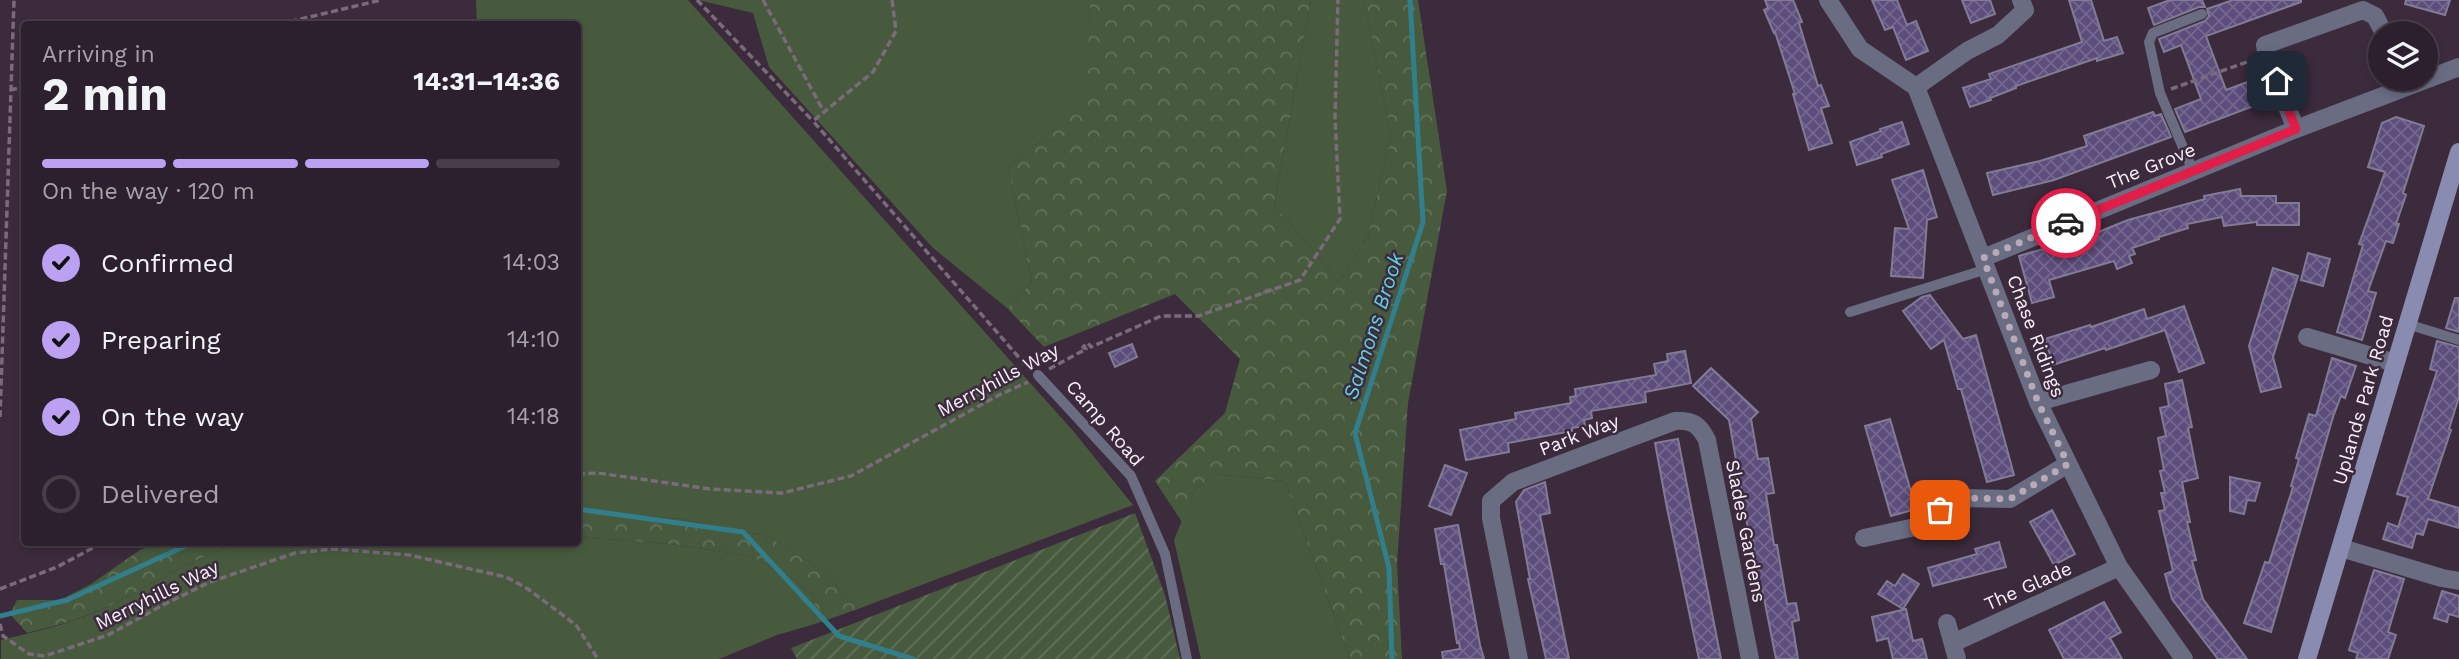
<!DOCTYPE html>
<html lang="en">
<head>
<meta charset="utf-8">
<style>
  :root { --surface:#2d202e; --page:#392d3a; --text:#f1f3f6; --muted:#a7a3aa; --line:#483e4a; --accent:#bca0f2 }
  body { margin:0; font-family:"Work Sans",sans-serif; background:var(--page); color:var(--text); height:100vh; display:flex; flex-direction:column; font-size:26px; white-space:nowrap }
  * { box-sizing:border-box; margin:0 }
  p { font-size:23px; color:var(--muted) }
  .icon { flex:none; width:38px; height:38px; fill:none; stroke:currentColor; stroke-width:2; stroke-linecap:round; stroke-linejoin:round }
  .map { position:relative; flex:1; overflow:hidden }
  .details { position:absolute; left:21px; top:21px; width:560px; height:525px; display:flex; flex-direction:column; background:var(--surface); border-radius:7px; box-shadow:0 4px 10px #0003,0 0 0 2px var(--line) }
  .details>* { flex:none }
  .buttons { position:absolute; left:2368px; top:21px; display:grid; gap:14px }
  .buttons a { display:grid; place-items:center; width:70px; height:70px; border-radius:50%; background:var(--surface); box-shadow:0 4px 10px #0003,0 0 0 2px var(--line); font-size:35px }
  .pin { position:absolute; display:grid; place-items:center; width:60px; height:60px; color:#fff; margin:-30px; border-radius:14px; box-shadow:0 4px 10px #0006 }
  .courier { position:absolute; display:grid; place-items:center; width:70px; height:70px; margin:-35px; border:5px solid #e11d48; border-radius:50%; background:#fff; color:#222; box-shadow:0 2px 9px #0007 }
  .headline em { font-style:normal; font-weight:700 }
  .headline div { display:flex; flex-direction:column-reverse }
  .headline { display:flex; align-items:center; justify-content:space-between; height:119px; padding:0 21px }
  h1 { font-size:46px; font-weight:700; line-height:52px }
  .bar { display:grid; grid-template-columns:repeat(4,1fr); gap:10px 7px; align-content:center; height:84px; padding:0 21px }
  .bar i { height:9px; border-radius:5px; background:var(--line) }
  .bar .active { background:var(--accent) }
  .bar p { grid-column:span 4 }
  ol { padding:0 21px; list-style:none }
  li { display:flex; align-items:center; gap:21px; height:77px }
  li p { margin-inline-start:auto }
  li .icon { padding:7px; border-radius:50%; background:var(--accent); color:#111; stroke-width:4 }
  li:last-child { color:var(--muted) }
  li i { width:38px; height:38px; border:4px solid var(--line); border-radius:50% }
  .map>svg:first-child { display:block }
  .grass { fill:#475a3e }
  .forest { fill:url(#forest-crowns) }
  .garden { fill:url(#garden-furrows) }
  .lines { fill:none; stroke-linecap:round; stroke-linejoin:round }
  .stream { stroke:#317f8c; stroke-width:5 }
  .building { fill:url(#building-cross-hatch); stroke:#827b95; stroke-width:2 }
  .path { stroke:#7a6b7b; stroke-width:3.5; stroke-dasharray:7 3.5; stroke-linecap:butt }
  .lane { stroke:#6a6c82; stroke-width:10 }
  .street { stroke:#6a6c82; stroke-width:18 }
  .secondary { stroke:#898cb0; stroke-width:18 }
  .done { stroke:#b8aab8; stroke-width:7; stroke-dasharray:0 12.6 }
  .route { stroke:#e11d48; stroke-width:9 }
  .labels { text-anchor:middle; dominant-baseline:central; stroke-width:5; stroke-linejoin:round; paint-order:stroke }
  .street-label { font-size:19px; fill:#faeffb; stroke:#3c2b3d }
  .water-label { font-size:21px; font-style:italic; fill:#5ed2e5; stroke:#3c2b3d }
</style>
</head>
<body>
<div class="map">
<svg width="2459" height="659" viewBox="0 0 2459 659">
  <defs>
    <pattern id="forest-crowns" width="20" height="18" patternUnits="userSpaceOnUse" patternTransform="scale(1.75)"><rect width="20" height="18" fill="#475a3e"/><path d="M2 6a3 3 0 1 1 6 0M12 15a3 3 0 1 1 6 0" fill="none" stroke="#62725b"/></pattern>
    <pattern id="garden-furrows" width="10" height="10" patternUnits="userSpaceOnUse" patternTransform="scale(1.75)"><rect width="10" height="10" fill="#475a3e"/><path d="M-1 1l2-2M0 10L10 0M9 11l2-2" fill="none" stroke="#62725b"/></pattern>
    <pattern id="building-cross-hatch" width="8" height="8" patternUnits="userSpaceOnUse" patternTransform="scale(1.75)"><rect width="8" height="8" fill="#5c4d7c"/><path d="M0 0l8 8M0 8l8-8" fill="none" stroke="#746790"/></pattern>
  </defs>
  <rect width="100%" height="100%" fill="#3c2b3d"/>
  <!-- grass -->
  <path class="grass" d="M476 0H688L1074 432 1133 505 858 609 823 571 770 537 681 519 578 511V24H477Z
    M698 0H1090L1088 101 1008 168 1032 282 1007 308 933 248 769 67 753 13Z
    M1311 0H1364L1391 135 1368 235 1339 282 1274 205Z
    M1214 474 1285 481 1350 659H1201L1174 540 1194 491Z
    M578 537 670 544 751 556 795 580 814 597 815 624 777 635 719 659H1V640C38 631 75 623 109 606 153 584 193 558 239 543L578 542Z"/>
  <!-- forest -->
  <path class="forest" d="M1090 0H1311L1274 205 1339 282 1368 235 1391 135 1364 0H1418L1447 191 1408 403 1397 563 1402 659H1350L1285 481 1214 474 1194 491 1182 522 1155 481 1225 413 1240 359 1175 294 1044 347 1007 308 1032 282 1008 168 1087 101Z
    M578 511 681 519 770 537 823 571 858 609 815 624 814 597 795 580 751 556 670 544 578 537Z
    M160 542 239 543C193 558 153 584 109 606 82 619 55 626 27 633L10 614 17 600H60L91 584 140 550Z"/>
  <!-- garden -->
  <path class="garden" d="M1135 513 1165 595 1180 659H797L791 648Z"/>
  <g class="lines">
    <!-- stream -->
    <path class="stream" d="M578 509 743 532 839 636 913 659
      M0 616 67 600 194 542
      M1392 659 1389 568 1355 433 1423 222 1410 0"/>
  </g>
  <!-- building -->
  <path class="building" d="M1765 0H1793L1802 22 1799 23 1818 86 1821 85 1829 106 1821 108 1832 143 1809 150 1793 94H1795L1775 32 1774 33 1764 10 1768 8Z
    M1872 0H1897L1907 25 1916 21 1928 51 1906 60 1893 27 1885 30Z
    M1962 0H1990L1995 14 1971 23Z
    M2069 0H2091L2104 41 2117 37 2123 53 2097 61V58L2016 86V88L1990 98 1991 100 1970 107 1963 88 1991 79 1989 74 2082 42Z
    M2170 0H2202L2205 7H2199L2154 25 2148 8Z
    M2233 0H2301V2L2206 36 2226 90 2250 81 2259 104 2185 132 2175 109 2201 99 2181 45 2164 52 2159 39 2205 21 2209 16 2207 9Z
    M2406 0H2450L2445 15 2405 4Z
    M2153 112 2155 116 2161 114 2171 137 2054 180 1993 195 1987 173 2040 161 2087 146 2084 136Z
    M2396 117 2424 126 2403 193 2406 195 2396 224H2399L2393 243 2386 241 2368 291 2376 293 2362 340 2337 332 2363 245 2359 244 2385 172 2368 167 2382 123Z
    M1902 122 1909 144 1881 154 1882 157 1857 165 1850 142 1881 131 1880 129Z
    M1923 170 1937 217 1927 220 1923 278 1891 276 1895 228 1909 229 1892 180Z
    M2240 189 2241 196H2276V203H2299V225H2257V222L2224 226 2222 217 2187 224 2188 228 2159 237V239L2132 248 2135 254 2129 256 2132 263 2117 269 2114 261 2049 280 2054 297 2032 303 2019 256 2091 235 2128 220 2205 199 2204 196Z
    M2308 253 2330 259 2323 286 2301 280Z
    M2273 268 2298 276 2273 357 2281 387 2261 392 2249 346Z
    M1930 295 1963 339 1976 335 2014 475 1987 482 1961 389H1958L1944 340 1931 349 1903 311 1922 297Z
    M2455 298H2459V332L2446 328Z
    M2184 306 2204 363 2179 372 2165 330 2106 350 2105 348 2053 365 2045 339 2090 325 2091 327 2144 309 2147 319Z
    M2437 341 2459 347V397L2449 429 2451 430 2428 499 2459 508V528L2428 519 2423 535 2416 533 2412 548 2383 539 2388 523 2398 527 2408 497 2397 494 2437 371 2430 369Z
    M1132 344 1137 357 1115 367 1109 353Z
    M1685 351 1691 383 1645 392 1646 402 1591 411 1592 418 1584 420 1585 426 1572 428V431L1508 443 1509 452 1466 460 1460 430 1516 419 1515 413 1571 403 1570 397 1576 396 1575 389 1656 375 1654 364 1668 361 1667 354Z
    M2332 358 2356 366 2345 398 2341 396 2333 417 2271 632 2244 623 2265 562 2269 563 2293 487 2291 486 2299 459 2296 458 2309 414 2316 416Z
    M1711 368 1758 412 1751 419 1758 459 1768 458 1774 493 1766 494 1774 545H1777L1787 604 1796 603 1799 620 1792 622 1798 659H1776L1761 583H1759L1753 539 1750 540 1729 420 1693 386Z
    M2182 380 2192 427 2188 428 2198 478 2182 482 2190 522H2187L2196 560 2192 561 2203 599 2247 659H2218L2172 599 2165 574 2173 571 2159 511 2165 510 2161 493H2165L2160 471 2164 470 2158 438 2166 436 2160 408 2169 406 2165 384Z
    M1890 419 1916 509 1891 516 1865 426Z
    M1678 439 1702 562 1721 659H1699L1667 508 1655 443Z
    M1445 465 1467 473 1451 515 1429 506Z
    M2230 477 2260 483 2255 501 2247 500 2244 514 2230 511Z
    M1545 482 1550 513 1540 515 1569 659H1546L1528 579H1530L1516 502 1524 490Z
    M2052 510 2075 554 2054 565 2030 522Z
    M1458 525 1480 645 1484 659H1443L1442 652 1460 649 1459 642 1457 643 1444 564H1441L1435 529Z
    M1999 542 2006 567 1933 586 1928 568 1977 554 1975 549Z
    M2374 570 2404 579 2388 632 2396 635 2388 659H2356L2358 653 2349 650Z
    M1903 574 1919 584 1903 609 1878 594 1887 581 1895 586Z
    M2442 591 2459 596V617L2449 614 2447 622 2434 618Z
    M2104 602 2121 632 2110 638 2122 659H2064L2049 630Z
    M1906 609 1913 641 1922 639 1927 659H1893L1888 638 1877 641 1872 617Z"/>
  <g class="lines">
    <!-- path -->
    <path class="path" d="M697 0 813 121
      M763 0 824 112
      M892 0 896 31 873 72 813 121 1029 369
      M280 24 381 0
      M2171 89 2250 61
      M10 90 24 87
      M1049 369 1086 349 1083 347 1088 343 1091 347 1161 316H1198L1300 280 1340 219 1335 118 1338 0
      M0 417 14 0
      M578 474 598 473 710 489 782 493 851 476 999 395 1028 382
      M0 589 57 567 104 542
      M0 624 3 636 29 654 45 656 108 635 165 604 210 582 295 553 333 549 409 555 506 577 528 589 576 625 598 659"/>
    <!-- lane -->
    <path class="lane" d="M2193 171 2160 93 2149 42 2153 33 2202 14
      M1850 312 1987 269
      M2407 324 2459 340
      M1038 375 1131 476 1165 554 1187 659"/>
    <!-- street -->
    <path class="street" d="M1828 0 1860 49 1916 87 2038 402 2119 567 2184 659
      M1916 87 1967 51 1998 35 2025 10 2021 0
      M2296 129 2267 58 2265 45 2363 10 2375 16 2384 33
      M1983 258 2296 129 2459 67
      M2307 337 2395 363
      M2038 402 2151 370
      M1864 538 1929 524 1939 510 1961 498 2010 499 2068 464
      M2341 548 2442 578 2459 581
      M1947 623 1957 659
      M1953 643 2119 567
      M1519 659 1491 518V501L1513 482 1675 421C1692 420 1699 424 1707 440L1750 659"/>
    <!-- secondary -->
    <path class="secondary" d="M2307 659 2459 152"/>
  </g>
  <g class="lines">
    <!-- done -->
    <path class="done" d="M1940 510 1961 498 2010 499 2068 464 2038 402 1983 258 2066 223"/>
    <!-- route -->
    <path class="route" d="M2066 223 2296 129 2277 81"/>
  </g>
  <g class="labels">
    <!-- street labels -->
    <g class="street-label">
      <text transform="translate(2151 166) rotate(-22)">The Grove</text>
      <text transform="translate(2036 336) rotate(69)">Chase Ridings</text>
      <text transform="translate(998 380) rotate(-28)">Merryhills Way</text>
      <text transform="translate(2363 400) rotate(-74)">Uplands Park Road</text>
      <text transform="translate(1105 423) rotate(49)">Camp Road</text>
      <text transform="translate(1579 435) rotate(-21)">Park Way</text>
      <text transform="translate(1746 531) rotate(79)">Slades Gardens</text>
      <text transform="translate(2028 586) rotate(-24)">The Glade</text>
      <text transform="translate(157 595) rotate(-26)">Merryhills Way</text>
    </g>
    <!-- water labels -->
    <g class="water-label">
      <text transform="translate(1373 326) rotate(-72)">Salmons Brook</text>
    </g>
  </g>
</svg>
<div class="buttons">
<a><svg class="icon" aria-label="layers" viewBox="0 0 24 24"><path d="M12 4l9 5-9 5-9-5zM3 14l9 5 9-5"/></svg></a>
</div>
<div class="pin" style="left:1940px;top:510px;background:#ea580c"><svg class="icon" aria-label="bag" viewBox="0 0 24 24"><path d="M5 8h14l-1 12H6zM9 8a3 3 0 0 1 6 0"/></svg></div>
<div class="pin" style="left:2277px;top:81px;background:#1f2937"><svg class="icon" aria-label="home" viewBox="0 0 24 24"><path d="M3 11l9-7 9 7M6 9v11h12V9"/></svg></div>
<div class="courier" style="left:2066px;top:223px"><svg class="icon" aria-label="car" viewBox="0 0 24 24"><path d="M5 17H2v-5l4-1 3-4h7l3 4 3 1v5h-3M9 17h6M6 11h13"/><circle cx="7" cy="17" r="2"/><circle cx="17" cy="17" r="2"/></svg></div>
<section class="details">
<div class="headline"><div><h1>2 min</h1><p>Arriving in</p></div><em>14:31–14:36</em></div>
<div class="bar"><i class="active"></i><i class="active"></i><i class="active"></i><i></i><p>On the way · 120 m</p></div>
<ol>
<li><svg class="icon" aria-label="check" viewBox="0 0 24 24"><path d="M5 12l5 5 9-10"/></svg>Confirmed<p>14:03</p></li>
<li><svg class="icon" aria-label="check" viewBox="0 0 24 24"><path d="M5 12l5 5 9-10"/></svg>Preparing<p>14:10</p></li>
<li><svg class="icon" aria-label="check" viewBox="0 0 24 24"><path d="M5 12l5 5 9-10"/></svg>On the way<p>14:18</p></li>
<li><i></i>Delivered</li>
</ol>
</section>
</div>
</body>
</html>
